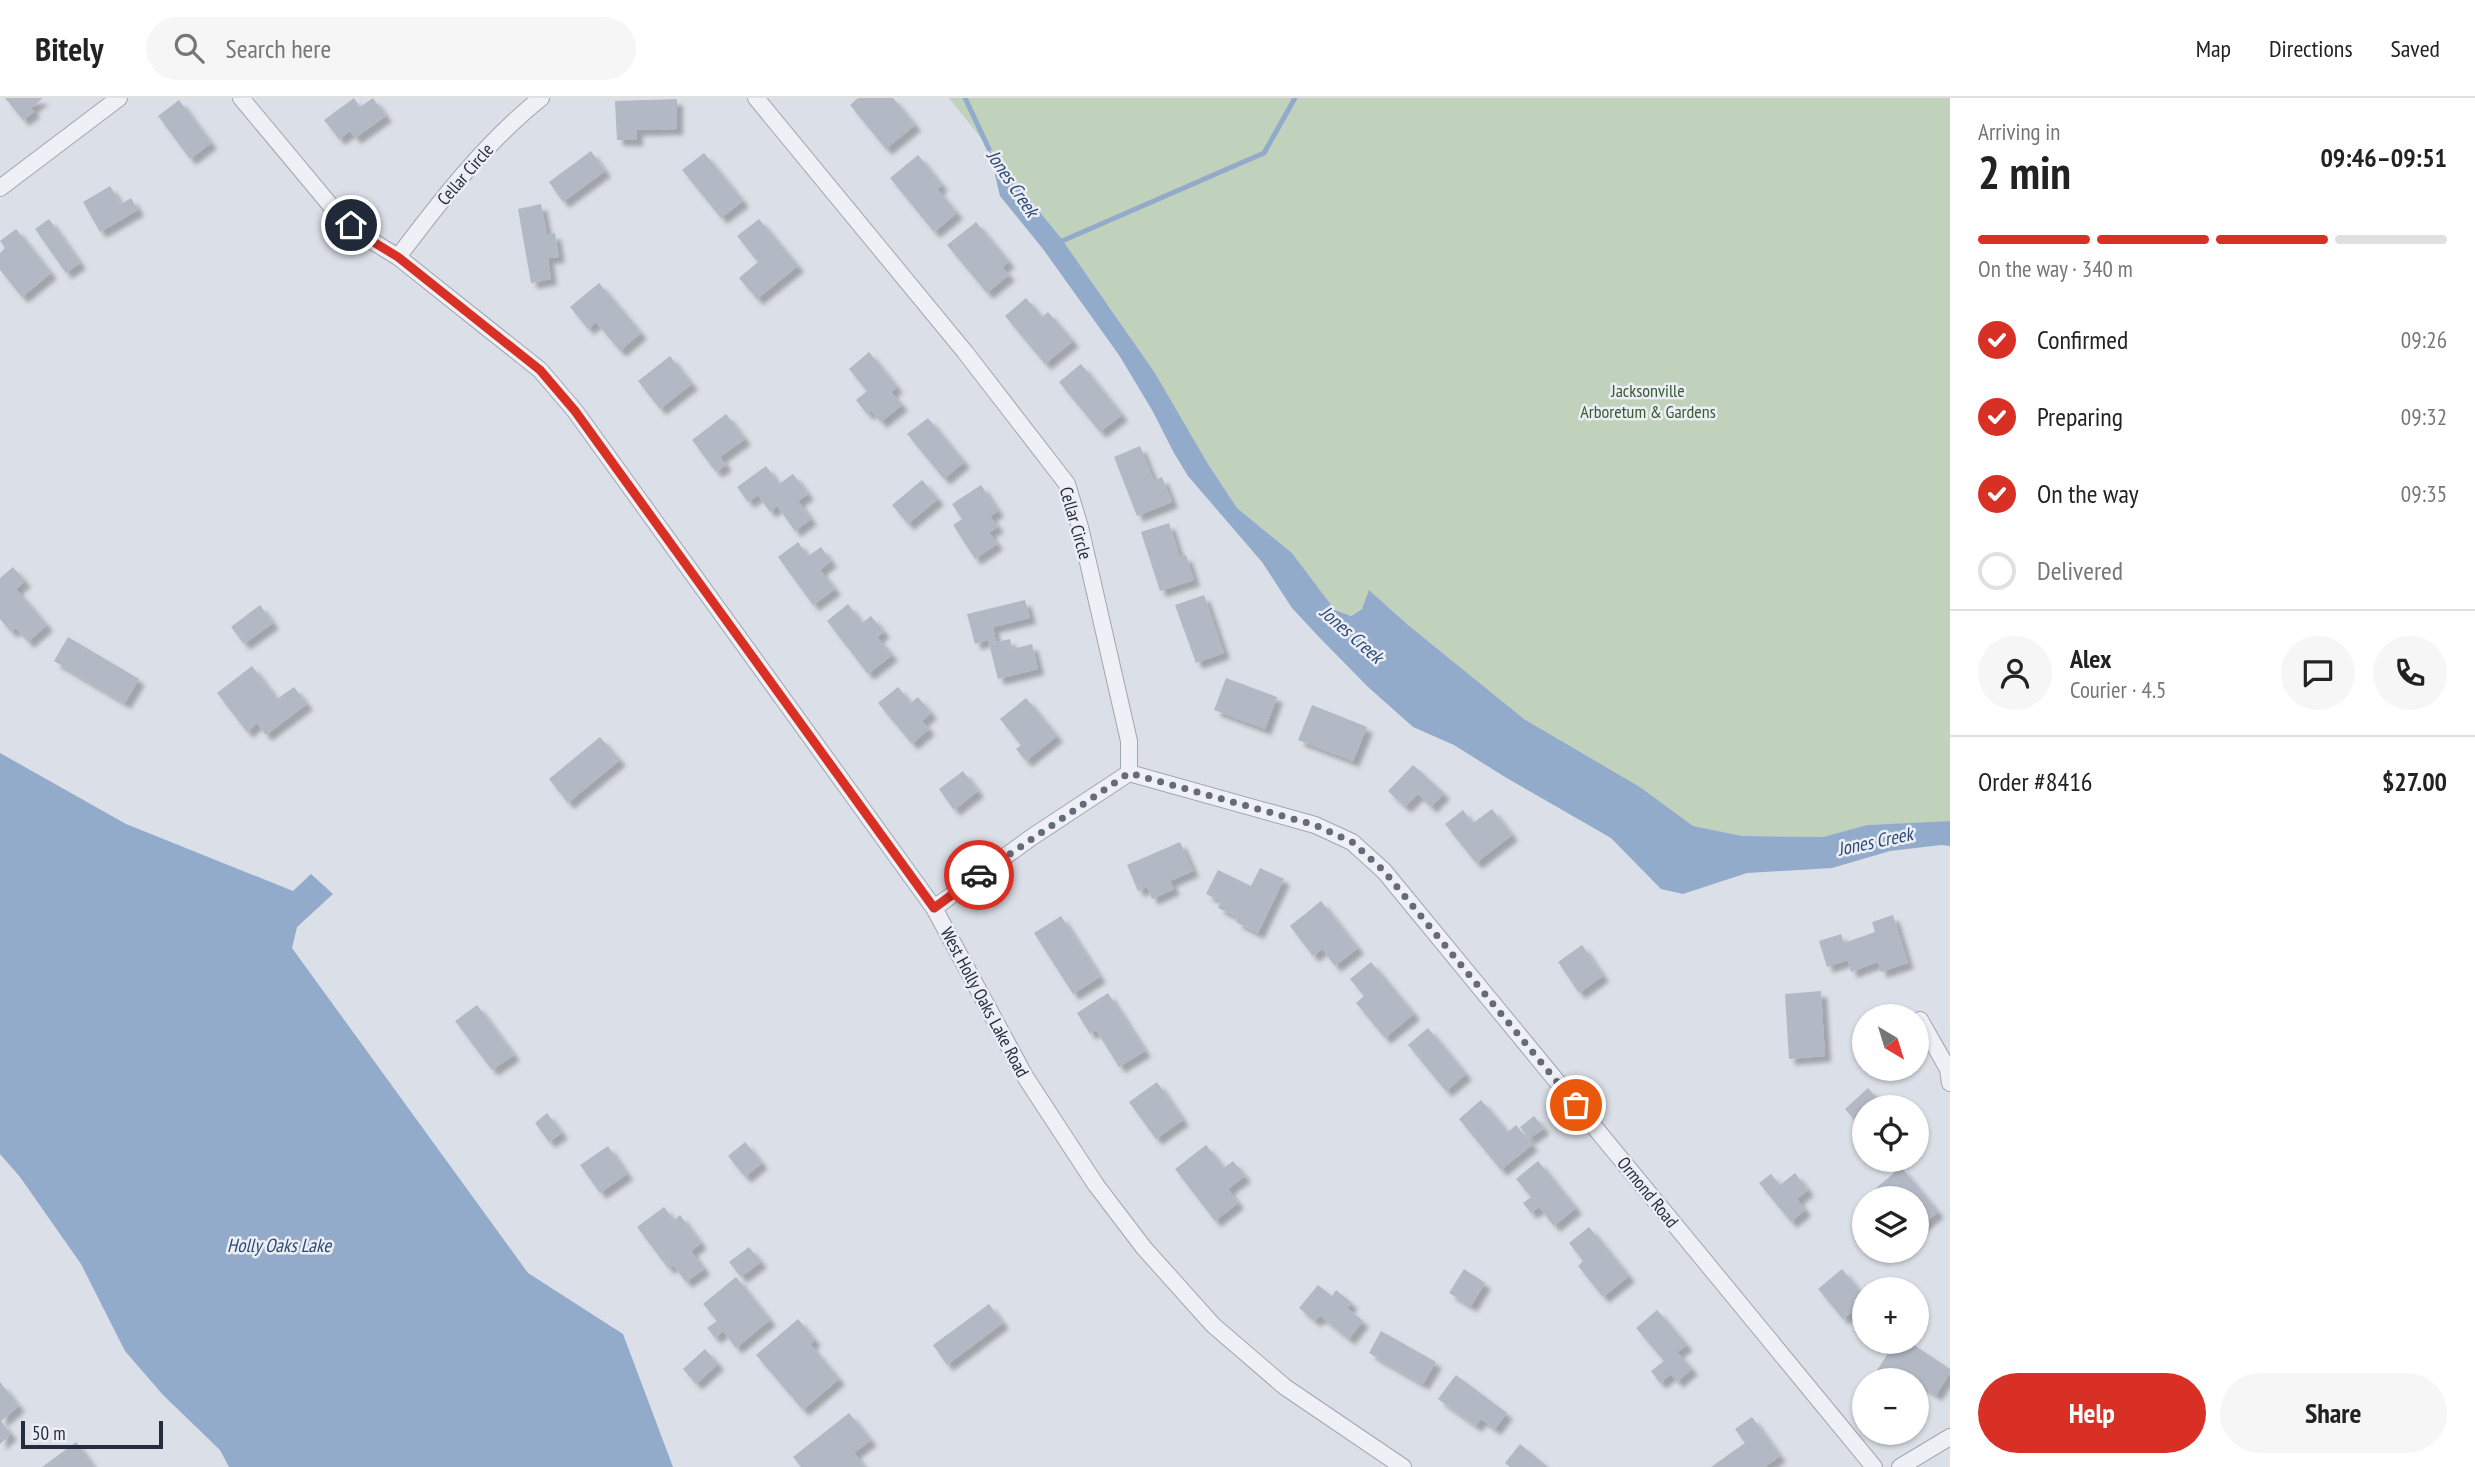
<!DOCTYPE html>
<html lang="en">
<head>
<meta charset="utf-8">
<style>
  :root { --surface:#fff; --page:#f6f6f6; --text:#222; --muted:#767676; --line:#e0e0e0; --accent:#d93025 }
  body { margin:0; font-family:"PT Sans Narrow",sans-serif; background:var(--page); color:var(--text); height:100vh; display:flex; flex-direction:column; font-size:26px; white-space:nowrap }
  * { box-sizing:border-box; margin:0 }
  p { font-size:23px; color:var(--muted) }
  .icon { flex:none; width:38px; height:38px; fill:none; stroke:currentColor; stroke-width:2; stroke-linecap:round; stroke-linejoin:round }
  .map { position:relative; flex:1; overflow:hidden }
  .sheet { display:flex; flex-direction:column; background:var(--surface); width:525px }
  .sheet>* { flex:none }
  .needle { width:46px; rotate:142deg }
  .tools { position:absolute; left:1852px; top:906px; display:grid; gap:14px }
  .tools a { display:grid; place-items:center; width:77px; height:77px; border-radius:50%; background:var(--surface); box-shadow:0 2px 5px #0004; font-size:35px }
  .scale { position:absolute; left:21px; bottom:18px; width:142px; box-sizing:border-box; padding-left:7px; border:4px solid #242c3e; border-top:0; font-size:19px; line-height:24px; white-space:nowrap; color:#242c3e; -webkit-text-stroke:5px #ebeef5; paint-order:stroke }
  .pin { position:absolute; display:grid; place-items:center; width:60px; height:60px; color:#fff; margin:-30px; border:4px solid #fff; border-radius:50%; box-shadow:0 2px 7px #0007 }
  .courier { position:absolute; display:grid; place-items:center; width:70px; height:70px; margin:-35px; border:5px solid #d93025; border-radius:50%; background:#fff; color:#222; box-shadow:0 2px 9px #0007 }
  .summary em { font-style:normal; font-weight:700 }
  .summary div { display:flex; flex-direction:column-reverse }
  .summary { display:flex; align-items:center; justify-content:space-between; height:119px; padding:0 28px }
  h1 { font-size:46px; font-weight:700; line-height:52px }
  .bar { display:grid; grid-template-columns:repeat(4,1fr); gap:10px 7px; align-content:center; height:84px; padding:0 28px }
  .bar i { height:9px; border-radius:5px; background:var(--line) }
  .bar .current { background:var(--accent) }
  .bar p { grid-column:span 4 }
  .line { display:flex; align-items:center; gap:18px; padding:0 28px; border-top:2px solid var(--line) }
  .line div { flex:1 }
  .round { display:grid; place-items:center; flex:none; width:74px; height:74px; border-radius:37px; background:var(--page) }
  ol { padding:0 28px; list-style:none }
  li { display:flex; align-items:center; gap:21px; height:77px }
  li p { margin-inline-start:auto }
  li .icon { padding:7px; border-radius:50%; background:var(--accent); color:#fff; stroke-width:4 }
  li:last-child { color:var(--muted) }
  li i { width:38px; height:38px; border:4px solid var(--line); border-radius:50% }
  .button { display:flex; gap:14px; margin-top:auto; padding:14px 28px }
  .button a { flex:1; height:80px; border-radius:42px; background:var(--accent); color:#fff; font-size:28px; font-weight:700; line-height:80px; text-align:center }
  .button a+a { background:var(--page); color:var(--text) }
  header { display:flex; align-items:center; gap:42px; box-sizing:border-box; height:98px; padding:0 35px; background:var(--surface); border-bottom:2px solid var(--line) }
  header strong { font-size:33px }
  nav { display:flex; gap:38px; margin-inline-start:auto; font-size:24px }
  .search { width:490px; height:63px; background:var(--page); display:flex; align-items:center; gap:18px; box-sizing:border-box; padding:0 24px; border-radius:38px; color:var(--muted); font-size:26px }
  main { display:flex; flex:1; min-height:0 }
  .map>svg:first-child { display:block }
  .green { fill:#c0d1bc }
  .water { fill:#93abca }
  .lines { fill:none; stroke-linecap:round; stroke-linejoin:round }
  .stream { stroke:#93abca; stroke-width:5 }
  .building { fill:#b2b8c4; filter:url(#shadow) }
  .street-casing { stroke:#a0a6b1; stroke-width:18 }
  .street { stroke:#eef0f5; stroke-width:16 }
  .done { stroke:#646b79; stroke-width:7; stroke-dasharray:0 12.6 }
  .route { stroke:#d93025; stroke-width:9 }
  .labels { text-anchor:middle; dominant-baseline:central; stroke-width:5; stroke-linejoin:round; paint-order:stroke }
  .street-label { font-size:18px; fill:#242c3e; stroke:#ebeef5 }
  .park-label { font-size:18px; fill:#375a31; stroke:#ebeef5 }
  .water-label { font-size:19px; font-style:italic; fill:#2c4974; stroke:#ebeef5 }
</style>
</head>
<body>
<header>
<strong>Bitely</strong>
<div class="search"><svg class="icon" aria-label="search" viewBox="0 0 24 24"><circle cx="10" cy="10" r="6"/><path d="M15 15l6 6"/></svg>Search here</div>
<nav><a>Map</a><a>Directions</a><a>Saved</a></nav>
</header>
<main>
<div class="map">
<svg width="1950" height="1369" viewBox="0 0 1950 1369">
  <defs>
    <filter id="shadow"><feDropShadow dx="6" dy="6" stdDeviation="2" flood-color="#0004"/></filter>
  </defs>
  <rect width="100%" height="100%" fill="#dbdfe7"/>
  <!-- green -->
  <path class="green" d="M949 0H1950V723L1867 727 1823 739 1742 738 1693 728 1640 689 1524 621 1408 527 1370 493 1362 511 1350 518 1335 512 1292 455 1237 410 1208 366 1155 275 1061 140Z"/>
  <!-- water -->
  <path class="water" d="M989 51 1061 140 1155 275 1208 366 1237 410 1292 455 1335 512 1351 518 1362 511 1369 492 1408 527 1524 621 1640 689 1693 728 1742 738 1823 739 1867 727 1950 723V748L1941 747 1890 753 1832 770 1747 775 1683 796 1661 791 1611 740 1505 679 1454 647 1413 629 1367 588 1318 538 1292 510 1262 464 1188 378 1174 355 1152 312 1119 257 1043 151 1000 98Z
    M0 655 126 726 293 793 311 776 333 796 297 829 292 850 528 1175 623 1236 673 1369H229L220 1352 163 1297 125 1253 81 1166 20 1079 0 1056Z"/>
  <g class="lines">
    <!-- stream -->
    <path class="stream" d="M965 0 989 51
      M1062 143 1264 55 1295 0"/>
  </g>
  <!-- building -->
  <path class="building" d="M5 0H43L31 10 34 14 23 22Z
    M354 0 360 9 373 0 386 18 355 40 350 33 339 41 324 22Z
    M858 0H893L915 27 886 51 850 7Z
    M677 1V31L637 32V42H617L615 3Z
    M179 2 211 45 190 61 158 18Z
    M591 53 605 73 563 104 549 84Z
    M704 55 743 103 721 120 682 72Z
    M918 57 942 87 937 91 957 115 934 134 890 80Z
    M110 88 121 106 131 100 138 112 100 134 83 104Z
    M541 106 547 137 555 135 559 159 548 160 551 181 531 185 518 111Z
    M49 121 80 165 66 175 35 131Z
    M759 121 798 168 757 201 739 180 758 164 737 138Z
    M976 124 1009 164 1002 169 1009 177 987 195 947 147Z
    M16 131 51 175 22 199 0 172V155L5 150 0 143Z
    M599 185 641 235 620 253 596 224 588 231 570 209Z
    M1026 200 1042 219 1048 214 1073 243 1045 266 1005 218Z
    M869 254 897 289 891 294 902 307 881 324 871 313 867 316 856 302 867 293 849 271Z
    M670 258 692 286 660 311 638 283Z
    M1081 266 1122 317 1100 334 1059 284Z
    M726 316 745 341 720 359 726 367 716 374 692 342Z
    M928 320 964 364 944 381 907 336Z
    M1140 348 1154 383 1162 379 1172 404 1137 418 1114 359Z
    M766 368 779 386 793 376 808 396 798 403 811 421 795 433 777 408 770 414 758 397 748 404 737 389Z
    M922 382 938 401 908 426 892 407Z
    M981 387 998 413 990 418 998 429 989 434 997 446 975 461 953 427 962 421 952 406Z
    M1169 425 1180 459 1186 457 1194 482 1160 493 1141 434Z
    M798 444 808 458 821 449 831 463 820 472 835 491 813 507 778 459Z
    M13 469 25 483 16 491 47 527 28 544 16 530 11 534 0 521V480Z
    M1204 497 1224 555 1196 565 1175 507Z
    M1025 502 1030 520 993 529 996 544 1010 541 1012 551 1032 546 1038 571 998 581 988 542 975 546 967 516Z
    M848 506 862 525 871 518 884 534 877 539 892 557 868 576 827 523Z
    M260 507 273 525 244 546 231 529Z
    M68 539 139 581 125 605 54 563Z
    M252 568 277 601 294 589 307 606 266 637 257 625 247 634 217 595Z
    M1226 580 1277 599 1265 631 1214 612Z
    M898 589 911 605 918 599 931 615 922 623 929 631 912 646 878 605Z
    M1026 600 1057 638 1026 663 1016 651 1021 647 1000 621Z
    M1312 607 1367 629 1353 663 1298 642Z
    M600 639 620 662 568 705 549 681Z
    M1413 667 1444 695 1431 709 1418 696 1405 709 1388 693Z
    M963 673 978 693 954 712 939 691Z
    M1492 711 1512 737 1476 765 1445 726 1463 712 1473 725Z
    M1180 744 1193 773 1170 783 1174 791 1152 801 1147 789 1138 793 1127 767Z
    M1260 770 1284 781 1258 835 1236 824 1238 819 1218 810 1221 803 1206 796 1218 772 1251 788Z
    M1321 803 1358 850 1335 868 1322 851 1313 858 1290 828Z
    M1893 817 1908 865 1881 874 1878 864 1851 874 1848 862 1827 869 1819 843 1841 836 1844 845 1875 834 1872 824Z
    M1061 818 1100 879 1073 896 1034 835Z
    M1582 847 1603 878 1579 895 1558 864Z
    M1371 864 1414 916 1385 940 1356 905 1364 898 1350 881Z
    M1821 893 1825 958 1789 961 1785 896Z
    M1108 895 1145 953 1119 969 1096 932 1090 936 1077 915Z
    M477 907 514 957 492 972 455 923Z
    M1428 930 1466 976 1446 993 1408 947Z
    M1157 984 1183 1022 1156 1041 1129 1004Z
    M1868 990 1886 1010H1864L1862 1030 1845 1011Z
    M1481 1002 1508 1034 1516 1027 1532 1047 1501 1072 1459 1021Z
    M547 1015 562 1035 549 1044 535 1025Z
    M1534 1018 1544 1030 1529 1041 1520 1029Z
    M745 1044 762 1065 745 1079 728 1058Z
    M1206 1047 1224 1070 1233 1063 1245 1078 1228 1091 1238 1105 1215 1123 1175 1071Z
    M608 1048 627 1076 600 1095 580 1067Z
    M1538 1063 1576 1110 1554 1128 1539 1109 1531 1115 1523 1105 1531 1099 1516 1081Z
    M1901 1069 1938 1114 1916 1132V1101H1883L1875 1091Z
    M1795 1075 1808 1092 1797 1101 1805 1112 1791 1124 1759 1085 1771 1076 1780 1087Z
    M664 1109 674 1122 680 1117 701 1145 691 1153 704 1171 686 1184 673 1167 668 1170 637 1129Z
    M1589 1129 1629 1178 1603 1199 1578 1168 1583 1163 1569 1145Z
    M749 1149 761 1164 741 1179 729 1164Z
    M1464 1171 1485 1185 1471 1208 1449 1195Z
    M1842 1171 1864 1198V1204L1843 1221 1818 1191Z
    M736 1179 770 1222 736 1250 723 1233 715 1240 707 1230 717 1223 703 1206Z
    M1318 1187 1332 1198 1336 1192 1352 1205 1347 1210 1363 1223 1349 1241 1320 1218 1315 1223 1299 1210Z
    M989 1206 1003 1225 947 1267 933 1247Z
    M1657 1212 1687 1247 1677 1254 1692 1271 1677 1284 1671 1276 1660 1285 1651 1273 1664 1263 1636 1230Z
    M798 1221 815 1242 810 1246 839 1281 803 1312 756 1257Z
    M1381 1233 1436 1264 1423 1286 1369 1255Z
    M1895 1244 1906 1252 1911 1245 1950 1271V1275L1936 1297 1920 1287 1916 1292V1283H1890L1876 1274Z
    M705 1251 718 1266 696 1286 683 1271Z
    M1456 1277 1507 1315 1495 1331 1481 1321 1476 1328 1438 1301Z
    M0 1284 19 1308 1 1323 11 1336 0 1346Z
    M849 1315 871 1342 854 1355 865 1369H801L793 1359Z
    M1752 1319 1780 1358 1765 1369H1711L1745 1345 1735 1331Z
    M76 1344 94 1369H42Z
    M1520 1346 1548 1369H1510L1505 1365Z"/>
  <g class="lines">
    <!-- street casing -->
    <g class="street-casing">
      <path id="street" d="M241 0 336 114 367 140 398 159 540 272 575 313 934 810 1026 980 1096 1087 1144 1150 1213 1227 1285 1289 1403 1369
        M756 0 965 254 1067 386 1080 429 1129 643V675L1032 739 934 810
        M0 90 119 0
        M398 159C441 102 485 45 541 0
        M1129 675 1315 727 1352 744 1384 773 1874 1369
        M1920 922 1948 971 1950 985
        M1900 1369 1950 1339"/>
    </g>
    <!-- street -->
    <use href="#street" class="street"/>
  </g>
  <g class="lines">
    <!-- done -->
    <path class="done" d="M979 777 1129 675 1315 727 1352 744 1384 773 1576 1007"/>
    <!-- route -->
    <path class="route" d="M351 127 367 140 398 159 540 272 575 313 934 810 979 777"/>
  </g>
  <g class="labels">
    <!-- street labels -->
    <g class="street-label">
      <text transform="translate(465 76) rotate(-49)">Cellar Circle</text>
      <text transform="translate(1076 425) rotate(74)">Cellar Circle</text>
      <text transform="translate(985 904) rotate(62)">West Holly Oaks Lake Road</text>
      <text transform="translate(1648 1094) rotate(51)">Ormond Road</text>
    </g>
    <!-- park labels -->
    <g class="park-label">
      <text x="1648" y="292">Jacksonville<tspan x="1648" dy="21">Arboretum &amp; Gardens</tspan></text>
    </g>
    <!-- water labels -->
    <g class="water-label">
      <text transform="translate(1013 85) rotate(56)">Jones Creek</text>
      <text transform="translate(1352 536) rotate(41)">Jones Creek</text>
      <text transform="translate(1875 743) rotate(-12)">Jones Creek</text>
      <text x="279" y="1147">Holly Oaks Lake</text>
    </g>
  </g>
</svg>
<div class="tools">
<a><svg class="needle" viewBox="-14 -14 28 28"><path d="M0-13l5 13h-10z" fill="#e53935"/><path d="M0 13l5-13h-10z" fill="#767676"/></svg></a>
<a><svg class="icon" aria-label="locate" viewBox="0 0 24 24"><circle cx="12" cy="12" r="6"/><path d="M12 2v4M12 18v4M2 12h4M18 12h4"/></svg></a>
<a><svg class="icon" aria-label="layers" viewBox="0 0 24 24"><path d="M12 4l9 5-9 5-9-5zM3 14l9 5 9-5"/></svg></a>
<a>+</a>
<a>−</a>
</div>
<div class="scale">50 m</div>
<div class="pin" style="left:1576px;top:1007px;background:#ea580c"><svg class="icon" aria-label="bag" viewBox="0 0 24 24"><path d="M5 8h14l-1 12H6zM9 8a3 3 0 0 1 6 0"/></svg></div>
<div class="pin" style="left:351px;top:127px;background:#1f2937"><svg class="icon" aria-label="home" viewBox="0 0 24 24"><path d="M3 11l9-7 9 7M6 9v11h12V9"/></svg></div>
<div class="courier" style="left:979px;top:777px"><svg class="icon" aria-label="car" viewBox="0 0 24 24"><path d="M5 17H2v-5l4-1 3-4h7l3 4 3 1v5h-3M9 17h6M6 11h13"/><circle cx="7" cy="17" r="2"/><circle cx="17" cy="17" r="2"/></svg></div>
</div>
<section class="sheet">
<div class="summary"><div><h1>2 min</h1><p>Arriving in</p></div><em>09:46–09:51</em></div>
<div class="bar"><i class="current"></i><i class="current"></i><i class="current"></i><i></i><p>On the way · 340 m</p></div>
<ol>
<li><svg class="icon" aria-label="check" viewBox="0 0 24 24"><path d="M5 12l5 5 9-10"/></svg>Confirmed<p>09:26</p></li>
<li><svg class="icon" aria-label="check" viewBox="0 0 24 24"><path d="M5 12l5 5 9-10"/></svg>Preparing<p>09:32</p></li>
<li><svg class="icon" aria-label="check" viewBox="0 0 24 24"><path d="M5 12l5 5 9-10"/></svg>On the way<p>09:35</p></li>
<li><i></i>Delivered</li>
</ol>
<div class="line" style="height:126px"><a class="round"><svg class="icon" aria-label="person" viewBox="0 0 24 24"><circle cx="12" cy="8" r="4"/><path d="M4 21q1-7 8-7t8 7"/></svg></a><div><b>Alex</b><p>Courier · 4.5</p></div><a class="round"><svg class="icon" aria-label="chat" viewBox="0 0 24 24"><path d="M4 5h16v11H9l-5 4z"/></svg></a><a class="round"><svg class="icon" aria-label="phone" viewBox="0 0 24 24"><path d="M5 4h4l2 5-3 2q2 4 5 5l2-3 5 2v4C11 20 4 13 5 4z"/></svg></a></div>
<div class="line" style="height:91px"><div>Order #8416</div><b>$27.00</b></div>
<div class="button"><a>Help</a><a>Share</a></div>
</section>
</main>
</body>
</html>
